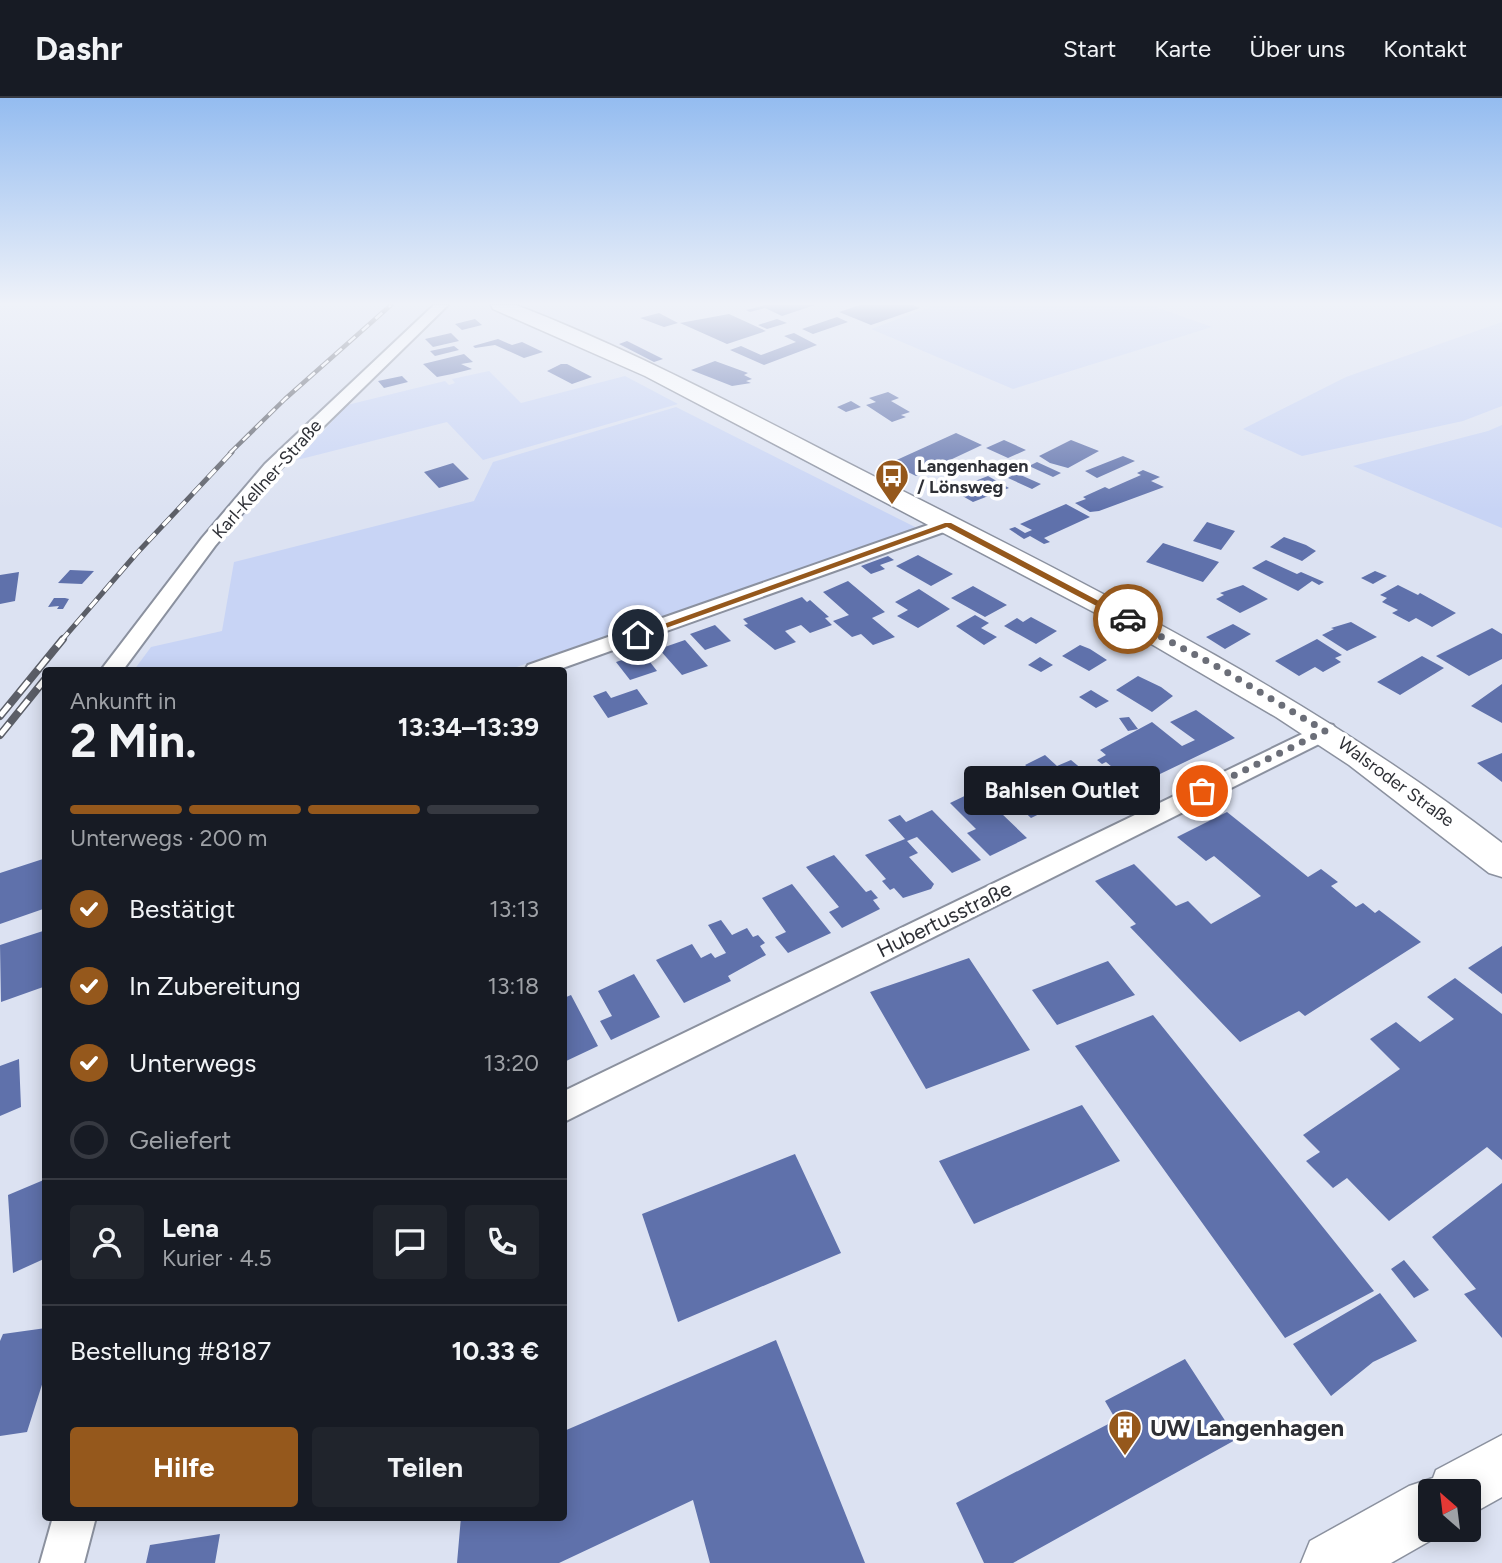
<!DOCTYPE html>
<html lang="de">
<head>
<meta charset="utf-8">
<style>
  :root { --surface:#171b24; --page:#20242c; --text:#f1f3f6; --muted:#9ea1a6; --line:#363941; --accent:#95581c }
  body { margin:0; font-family:Figtree,sans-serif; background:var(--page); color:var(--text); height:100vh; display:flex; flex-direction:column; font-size:26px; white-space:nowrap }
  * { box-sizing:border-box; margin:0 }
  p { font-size:23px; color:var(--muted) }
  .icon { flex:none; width:38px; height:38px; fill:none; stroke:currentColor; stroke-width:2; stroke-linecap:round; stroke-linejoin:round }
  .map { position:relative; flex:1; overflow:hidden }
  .details { position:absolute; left:42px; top:569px; width:525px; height:854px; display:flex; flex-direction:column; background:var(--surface); border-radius:7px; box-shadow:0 4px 18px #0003 }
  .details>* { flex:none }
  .needle { width:46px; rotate:332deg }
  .buttons { position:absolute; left:1418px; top:1381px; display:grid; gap:14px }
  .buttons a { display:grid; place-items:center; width:63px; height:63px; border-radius:7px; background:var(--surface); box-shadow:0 4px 18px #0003; font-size:35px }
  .pin { position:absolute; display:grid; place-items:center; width:60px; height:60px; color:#fff; margin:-30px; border:4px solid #fff; border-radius:50%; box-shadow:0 2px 7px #0007 }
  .courier { position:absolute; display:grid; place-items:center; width:70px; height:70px; margin:-35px; border:5px solid #95581c; border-radius:50%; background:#fff; color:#222; box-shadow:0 2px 9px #0007 }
  .bubble { position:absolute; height:49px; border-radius:7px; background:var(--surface); box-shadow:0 4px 18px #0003; font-size:23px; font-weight:700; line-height:49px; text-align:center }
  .headline em { font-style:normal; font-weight:700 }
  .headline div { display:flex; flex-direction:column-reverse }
  .headline { display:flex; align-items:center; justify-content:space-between; height:119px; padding:0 28px }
  h1 { font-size:46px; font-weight:700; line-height:52px }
  .bar { display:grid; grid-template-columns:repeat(4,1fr); gap:10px 7px; align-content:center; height:84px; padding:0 28px }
  .bar i { height:9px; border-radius:5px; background:var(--line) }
  .bar .on { background:var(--accent) }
  .bar p { grid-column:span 4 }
  .line { display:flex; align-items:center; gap:18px; padding:0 28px; border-top:2px solid var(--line) }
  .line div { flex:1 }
  .round { display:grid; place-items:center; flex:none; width:74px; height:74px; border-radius:7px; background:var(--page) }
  ol { padding:0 28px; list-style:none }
  li { display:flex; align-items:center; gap:21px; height:77px }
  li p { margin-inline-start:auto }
  li .icon { padding:7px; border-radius:50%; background:var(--accent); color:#fff; stroke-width:4 }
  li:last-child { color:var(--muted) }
  li i { width:38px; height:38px; border:4px solid var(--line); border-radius:50% }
  .button { display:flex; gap:14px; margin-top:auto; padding:14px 28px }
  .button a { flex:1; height:80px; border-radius:7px; background:var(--accent); color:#fff; font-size:28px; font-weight:700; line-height:80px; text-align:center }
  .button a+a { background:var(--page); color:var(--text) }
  header { display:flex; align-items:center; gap:42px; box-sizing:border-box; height:98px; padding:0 35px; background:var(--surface); border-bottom:2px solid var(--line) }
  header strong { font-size:33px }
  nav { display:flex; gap:38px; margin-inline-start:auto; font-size:24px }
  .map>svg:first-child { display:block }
  .green { fill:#c8d4f5 }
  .building { fill:#5f71ab }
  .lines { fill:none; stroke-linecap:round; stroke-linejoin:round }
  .street-casing { stroke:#8b919f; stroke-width:4 }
  .secondary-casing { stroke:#8b919f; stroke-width:3 }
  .street { fill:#fff; fill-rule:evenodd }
  .secondary { fill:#fff; fill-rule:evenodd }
  .rail-far2-casing { stroke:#5b5e67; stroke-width:4.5 }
  .rail-far1-casing { stroke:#5b5e67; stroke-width:5 }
  .rail-casing { stroke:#5b5e67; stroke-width:8 }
  .rail-far2 { stroke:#fff; stroke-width:2.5; stroke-dasharray:9; stroke-linecap:butt }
  .rail-far1 { stroke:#fff; stroke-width:3.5; stroke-dasharray:11; stroke-linecap:butt }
  .rail { stroke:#fff; stroke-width:5; stroke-dasharray:15; stroke-linecap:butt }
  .route { fill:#95581c }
  .done { stroke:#6b6e78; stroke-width:7; stroke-dasharray:0 12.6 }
  .labels { text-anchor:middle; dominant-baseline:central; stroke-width:7; stroke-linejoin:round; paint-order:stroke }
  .far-poi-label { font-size:18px; font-weight:bold; fill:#2e3036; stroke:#fff; text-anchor:start }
  .far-street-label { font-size:18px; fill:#2e3036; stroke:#fff }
  .street-label { font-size:21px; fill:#2e3036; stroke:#fff }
  .near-poi-label { font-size:24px; font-weight:bold; fill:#2e3036; stroke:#fff; text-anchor:start }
</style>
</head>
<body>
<header>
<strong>Dashr</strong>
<nav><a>Start</a><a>Karte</a><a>Über uns</a><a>Kontakt</a></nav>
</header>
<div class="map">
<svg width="1502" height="1465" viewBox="0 0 1502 1465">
  <rect width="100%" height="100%" fill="#dce2f2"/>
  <!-- green -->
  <path class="green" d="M936 207H1150L1212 229 1013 291 871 231Z
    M1502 224V308L1463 323 1302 358 1243 331 1346 279Z
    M489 273 521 305 625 278 678 306 483 362 447 324 297 362 347 307 445 283 449 287 455 285 452 281Z
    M676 309 917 430 508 572H134L151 549 222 533 234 464 474 403 493 364Z
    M1502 327V430L1353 368 1488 333Z"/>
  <!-- building -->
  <path class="building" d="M766 207H815L782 218 765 210 750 214 746 212Z
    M860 207H913L920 210 871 227 839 214Z
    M659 215 678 225 664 229 640 220Z
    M729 216 766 233 727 246 680 225Z
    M837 219 848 224 813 236 802 231Z
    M475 221 482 227 462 232 455 226Z
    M777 221 787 225 767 231 758 227Z
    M451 235 459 243 433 249 425 241Z
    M794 235 817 247 764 267 730 252 741 248 761 257 796 244 784 238Z
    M498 241 512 247 522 244 543 254 524 260 495 247 475 250 473 248Z
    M627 243 663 261 654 264 619 246Z
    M454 248 459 252 435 258 430 253Z
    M464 256 473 264 461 266 472 271 452 276 437 279 423 266Z
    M715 263 748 275 744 277 752 281 746 283 751 285 732 288 691 272Z
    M561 266H567L592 279 572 286 547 273Z
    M402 278 408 284 384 290 378 283Z
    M888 294 899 300 891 303 910 314 901 317 906 319 892 324 866 307 876 304 869 300Z
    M851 303 861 309 846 314 837 309Z
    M956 335 982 347 916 378 890 365Z
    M1004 342 1026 352 1008 360 986 350Z
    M1071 342 1099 353 1068 370 1050 365 1039 358Z
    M1123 358 1135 363 1097 380 1085 373Z
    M1037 364 1061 375 1053 379 1029 368Z
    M453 365 469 381 439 390 424 374Z
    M1143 372 1160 379 1151 383 1164 389 1099 413 1090 414 1075 405 1086 401 1083 399 1105 389 1109 391 1141 377 1137 375Z
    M1016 375 1041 386 1032 391 1008 380Z
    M988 378 1009 390 973 404 952 392Z
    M1066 406 1090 419 1044 440 1050 444 1044 446 1030 438 1024 441 1009 431 1015 429 1025 435 1032 432 1020 426Z
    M1207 424 1235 433 1221 452 1193 443Z
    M1284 439 1306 447 1316 453 1302 463 1270 449Z
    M1163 445 1202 458 1219 464 1203 484 1146 464Z
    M918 457 953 476 931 488 896 468Z
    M888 458 894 462 880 467 885 471 871 476 861 468Z
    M1266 462 1297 476 1301 474 1324 484 1319 487 1312 483 1298 493 1252 470Z
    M70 472 94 473 82 486 58 485Z
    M1375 473 1387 478 1373 486 1361 480Z
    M19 474 15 503 0 506V477Z
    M848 483 885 514 872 520 895 539 873 547 861 536 852 539 833 523 849 517 823 494Z
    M1243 487 1268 501 1240 515 1216 501 1224 497 1220 495Z
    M1398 487 1418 497 1420 495 1456 515 1432 529 1416 520 1409 524 1392 515 1398 512 1382 504 1387 500 1380 497Z
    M973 488 1007 507 985 519 951 500Z
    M919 491 950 511 918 530 897 518 908 512 895 504Z
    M802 499 807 504 810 502 829 519 825 520 832 527 810 535 801 527 785 533 796 544 775 552 744 527 748 526 743 521Z
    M54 500H65L69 501 63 511H57L59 508 48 509Z
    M975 517 989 525 981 530 997 539 984 547 956 528Z
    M1031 519 1057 533 1036 546 1004 528 1017 520 1023 524Z
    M1351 524 1377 539 1347 553 1322 537 1334 531 1331 530Z
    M1233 526 1251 536 1225 551 1206 539Z
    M715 527 731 543 705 552 690 536Z
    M1492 530 1502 536V561L1469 578 1436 558Z
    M1317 541 1342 557 1335 560 1341 564 1323 574 1315 569 1299 578 1275 563Z
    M685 542 708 568 682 577 659 551Z
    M1080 547 1090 551 1107 562 1089 573 1062 558Z
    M643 555 657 573 630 582 616 564Z
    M1422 558 1444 570 1400 597 1377 584Z
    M1040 559 1053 567 1041 574 1028 567Z
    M1138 578 1161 589 1173 598 1152 614 1116 592Z
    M1502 586V625L1471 608Z
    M637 591 648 606 608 620 593 598 606 593 611 600Z
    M1091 592 1109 603 1096 610 1079 599Z
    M1196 612 1235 640 1135 688 1106 664 1102 666 1097 662 1106 657 1100 652 1152 624 1182 648 1195 642 1170 624Z
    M1129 619 1138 631 1128 633 1119 620Z
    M1502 655V684L1477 665Z
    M1045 657 1057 668 1071 662 1101 687 1074 699 1046 675 1039 678 1025 667Z
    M1018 671 1058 707 1031 720 992 683Z
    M977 692 1027 740 990 758 967 735 976 731 950 705Z
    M932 712 981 762 952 775 917 739 907 743 918 755 909 759 934 786 931 791 903 800 894 790 890 792 882 783 886 781 865 757 905 741 888 722 900 717 906 724Z
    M1227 714 1308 779 1321 771 1338 784 1331 788 1356 809 1363 805 1375 815 1379 812 1421 844 1305 918 1299 913 1240 944 1130 829 1136 826 1095 783 1134 766 1176 808 1188 803 1211 826 1261 798 1214 758 1206 763 1177 739Z
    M834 757 866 794 871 792 878 800 873 802 880 811 842 830 829 814 839 809 806 769Z
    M43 761 46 810 0 826V775Z
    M792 786 831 835 788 855 775 839 786 834 762 800Z
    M721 822 732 837 747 830 753 839 758 837 765 845 760 848 766 857 728 878 731 883 684 905 656 862 692 846 701 860 711 855 715 860 726 855 708 827Z
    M46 832V888L1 904 0 847Z
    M1502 848V896L1468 870Z
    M969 860 1030 952 926 991 870 894Z
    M1108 863 1135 897 1057 927 1032 892Z
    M634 876 660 919 611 942 600 923 612 918 598 893Z
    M1455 880 1502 916V1062L1487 1049 1389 1123 1347 1080 1333 1090 1306 1063 1320 1054 1303 1037 1400 971 1370 941 1396 924 1420 944 1454 921 1427 899Z
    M571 897 598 948 564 964V900Z
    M1153 917 1194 968 1374 1193 1285 1240 1075 948Z
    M19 961 21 1009 0 1018V968Z
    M1082 1007 1120 1063 974 1126 939 1063Z
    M795 1056 841 1155 678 1224 642 1116Z
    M46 1081V1160L13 1175 8 1097Z
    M1502 1085V1240L1464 1196 1476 1191 1432 1139Z
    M1404 1162 1429 1192 1414 1200 1391 1171Z
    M1380 1195 1417 1243 1373 1264 1331 1298 1293 1246Z
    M46 1230V1274L27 1334 0 1338V1243L3 1236Z
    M776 1242 865 1465H710L693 1402 559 1465H457L461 1419H564V1333Z
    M1185 1261 1237 1341 1013 1465H984L956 1405 1116 1322 1105 1303Z
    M220 1436 215 1465H146L150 1447Z"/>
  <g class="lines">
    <!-- street casing -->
    <g class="street-casing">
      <path id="street" d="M434 207H448L277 374 215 448 123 572H101L202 440 265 366Z
        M948 420 957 426 955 430 557 572H525L528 567Z
        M1325 625 1333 627 1337 633 1333 639 564 1024V993Z
        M53 1419H96L84 1465H40Z"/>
    </g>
    <!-- secondary casing -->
    <g class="secondary-casing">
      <path id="secondary" d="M491 207H516C646 257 768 325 893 388 1104 495 1314 600 1502 745V779L1489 775 1349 667 1276 619 1124 530 645 278 493 211Z
        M1502 1337V1399L1468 1418V1393H1430V1432H1449L1391 1465H1301L1310 1443 1409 1388 1433 1380 1436 1372Z"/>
    </g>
    <!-- street -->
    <use href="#street" class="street"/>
    <!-- secondary -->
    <use href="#secondary" class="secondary"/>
    <!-- rail-far2 casing -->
    <g class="rail-far2-casing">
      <path id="rail-far2" d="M230 355 285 301 391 207"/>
    </g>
    <!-- rail-far1 casing -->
    <g class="rail-far1-casing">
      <path id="rail-far1" d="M61 543 137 455 232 354"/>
    </g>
    <!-- rail casing -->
    <g class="rail-casing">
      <path id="rail" d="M0 618 63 541
        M0 637 46 580"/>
    </g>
    <!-- rail-far2 -->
    <use href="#rail-far2" class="rail-far2"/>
    <!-- rail-far1 -->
    <use href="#rail-far1" class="rail-far1"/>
    <!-- rail -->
    <use href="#rail" class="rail"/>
  </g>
  <!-- sky -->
  <linearGradient id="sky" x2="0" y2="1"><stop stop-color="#94bcf0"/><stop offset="0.5" stop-color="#eff2f9"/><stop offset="1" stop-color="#eff2f9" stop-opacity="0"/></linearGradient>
  <rect width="1502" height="412" fill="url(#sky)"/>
  <!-- route -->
  <path class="route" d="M945 425H951L1133 521 1125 523 947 429 641 539 633 537Z"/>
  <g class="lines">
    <!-- done -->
    <path class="done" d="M1128 521 1218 569 1325 633 1202 693"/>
  </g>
  <!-- icons -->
  <defs>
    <g id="bus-pin" transform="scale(1.75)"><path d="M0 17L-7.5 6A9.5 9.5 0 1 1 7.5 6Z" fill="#95581c" stroke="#fff"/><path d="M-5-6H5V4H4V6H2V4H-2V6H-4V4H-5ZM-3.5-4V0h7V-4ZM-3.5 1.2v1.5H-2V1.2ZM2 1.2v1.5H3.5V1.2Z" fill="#fff"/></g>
    <g id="building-pin" transform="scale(1.75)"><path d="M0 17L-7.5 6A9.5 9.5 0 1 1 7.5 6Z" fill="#95581c" stroke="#fff"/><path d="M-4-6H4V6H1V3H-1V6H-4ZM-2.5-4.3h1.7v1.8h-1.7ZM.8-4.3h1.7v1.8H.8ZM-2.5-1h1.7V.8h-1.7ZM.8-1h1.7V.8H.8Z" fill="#fff"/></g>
  </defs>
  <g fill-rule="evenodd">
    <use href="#bus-pin" x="892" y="378"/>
    <use href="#building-pin" x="1125" y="1329"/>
  </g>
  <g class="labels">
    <!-- far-poi labels -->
    <g class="far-poi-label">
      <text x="917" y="368">Langenhagen<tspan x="917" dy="21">/ Lönsweg</tspan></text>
    </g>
    <!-- far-street labels -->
    <g class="far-street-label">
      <text transform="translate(267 381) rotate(-48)">Karl-Kellner-Straße</text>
      <text transform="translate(1396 684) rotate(36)">Walsroder Straße</text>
    </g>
    <!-- street labels -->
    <g class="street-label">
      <text transform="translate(944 821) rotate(-26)">Hubertusstraße</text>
    </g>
    <!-- near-poi labels -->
    <g class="near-poi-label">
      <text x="1150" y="1329">UW Langenhagen</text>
    </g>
  </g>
</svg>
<div class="buttons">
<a><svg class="needle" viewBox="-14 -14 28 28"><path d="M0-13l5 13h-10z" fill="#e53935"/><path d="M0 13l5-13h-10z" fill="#9ea1a6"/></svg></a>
</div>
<div class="pin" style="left:1202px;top:693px;background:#ea580c"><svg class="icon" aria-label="bag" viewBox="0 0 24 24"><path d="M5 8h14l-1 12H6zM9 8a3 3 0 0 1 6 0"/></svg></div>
<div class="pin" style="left:638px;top:537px;background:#1f2937"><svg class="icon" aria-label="home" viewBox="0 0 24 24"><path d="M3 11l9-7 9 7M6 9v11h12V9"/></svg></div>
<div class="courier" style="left:1128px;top:521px"><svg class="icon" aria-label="car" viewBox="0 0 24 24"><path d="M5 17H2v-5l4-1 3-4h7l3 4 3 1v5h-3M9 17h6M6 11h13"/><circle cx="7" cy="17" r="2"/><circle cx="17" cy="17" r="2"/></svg></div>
<div class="bubble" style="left:964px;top:668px;width:196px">Bahlsen Outlet</div>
<section class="details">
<div class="headline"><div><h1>2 Min.</h1><p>Ankunft in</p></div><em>13:34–13:39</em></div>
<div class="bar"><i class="on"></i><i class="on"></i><i class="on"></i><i></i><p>Unterwegs · 200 m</p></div>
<ol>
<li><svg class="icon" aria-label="check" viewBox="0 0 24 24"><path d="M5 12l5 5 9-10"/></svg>Bestätigt<p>13:13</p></li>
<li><svg class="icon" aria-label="check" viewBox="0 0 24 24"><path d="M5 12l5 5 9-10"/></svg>In Zubereitung<p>13:18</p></li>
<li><svg class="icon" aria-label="check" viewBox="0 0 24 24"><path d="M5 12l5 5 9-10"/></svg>Unterwegs<p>13:20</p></li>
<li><i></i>Geliefert</li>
</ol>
<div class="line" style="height:126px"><a class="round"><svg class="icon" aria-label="person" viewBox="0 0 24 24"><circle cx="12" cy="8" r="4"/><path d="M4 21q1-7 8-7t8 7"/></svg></a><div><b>Lena</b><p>Kurier · 4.5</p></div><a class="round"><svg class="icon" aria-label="chat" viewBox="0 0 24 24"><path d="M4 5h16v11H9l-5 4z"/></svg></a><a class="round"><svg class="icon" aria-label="phone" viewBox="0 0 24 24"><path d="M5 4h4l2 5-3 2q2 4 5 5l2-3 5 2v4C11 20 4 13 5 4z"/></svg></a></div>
<div class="line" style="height:91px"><div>Bestellung #8187</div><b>10.33 €</b></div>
<div class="button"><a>Hilfe</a><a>Teilen</a></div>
</section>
</div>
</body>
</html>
